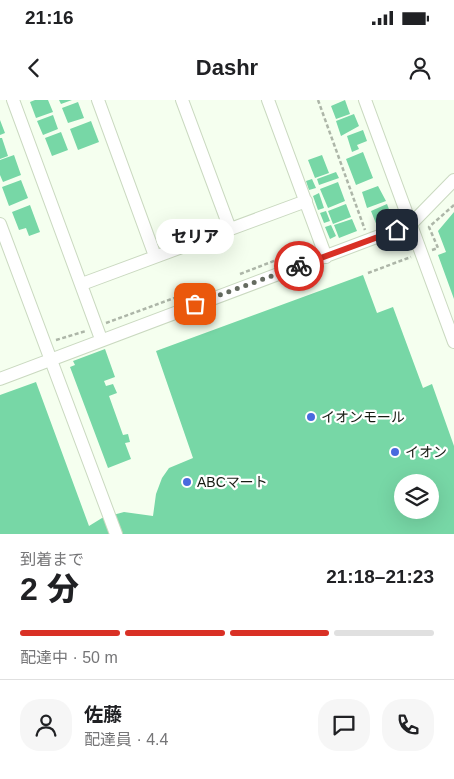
<!DOCTYPE html>
<html lang="ja">
<head>
<meta charset="utf-8">
<style>
  :root { --surface:#fff; --page:#f6f6f6; --text:#202124; --muted:#757577; --line:#e0e0e0; --accent:#d93025 }
  body { margin:0; font-family:Helvetica,"Noto Sans JP",sans-serif; background:var(--page); color:var(--text); height:100vh; display:flex; flex-direction:column; font-size:19px; white-space:nowrap }
  * { box-sizing:border-box; margin:0 }
  p { font-size:16px; color:var(--muted) }
  .icon { flex:none; width:28px; height:28px; fill:none; stroke:currentColor; stroke-width:2; stroke-linecap:round; stroke-linejoin:round }
  .map { position:relative; height:434px; overflow:hidden }
  .side { display:flex; flex-direction:column; background:var(--surface); flex:1 }
  .side>* { flex:none }
  .buttons { position:absolute; left:394px; top:374px; display:grid; gap:10px }
  .buttons a { display:grid; place-items:center; width:45px; height:45px; border-radius:50%; background:var(--surface); box-shadow:0 5px 20px #0002; font-size:25px }
  .pin { position:absolute; display:grid; place-items:center; width:42px; height:42px; color:#fff; margin:-21px; border-radius:10px; box-shadow:0 2px 8px #0006 }
  .courier { position:absolute; display:grid; place-items:center; width:50px; height:50px; margin:-25px; border:4px solid #d93025; border-radius:50%; background:#fff; color:#222; box-shadow:0 1px 6px #0007 }
  .bubble { position:absolute; height:35px; border-radius:18px; background:var(--surface); box-shadow:0 5px 20px #0002; font-size:16px; font-weight:800; line-height:35px; text-align:center }
  .summary em { font-style:normal; font-weight:800 }
  .summary div { display:flex; flex-direction:column-reverse }
  .summary { display:flex; align-items:center; justify-content:space-between; height:85px; padding:0 20px }
  h1 { font-size:32px; font-weight:800; line-height:38px }
  .bar { display:grid; grid-template-columns:repeat(4,1fr); gap:8px 5px; align-content:center; height:60px; padding:0 20px }
  .bar i { height:6px; border-radius:4px; background:var(--line) }
  .bar .on { background:var(--accent) }
  .bar p { grid-column:span 4 }
  .line { display:flex; align-items:center; gap:12px; padding:0 20px; border-top:1px solid var(--line) }
  .line div { flex:1 }
  .round { display:grid; place-items:center; flex:none; width:52px; height:52px; border-radius:20px; background:var(--page) }
  .status { display:flex; justify-content:space-between; align-items:center; height:35px; padding:0 25px; background:var(--surface); direction:ltr }
  .status svg { height:14px; fill:currentColor }
  header { display:flex; justify-content:space-between; align-items:center; height:65px; padding:0 20px; background:var(--surface); font-size:22px; font-weight:800 }
  .map>svg:first-child { display:block }
  .building { fill:#77d7a6; fill-rule:evenodd }
  .lines { fill:none; stroke-linecap:round; stroke-linejoin:round }
  .minor-casing { stroke:#cad9c0; stroke-width:14 }
  .path { stroke:#adb6a8; stroke-width:2.5; stroke-dasharray:4 2.5; stroke-linecap:butt }
  .minor { stroke:#fff; stroke-width:12 }
  .done { stroke:#656b60; stroke-width:5; stroke-dasharray:0 9 }
  .route { stroke:#d93025; stroke-width:6 }
  .poi-dot { fill:#496ade; stroke:#fff; stroke-width:2 }
  .labels { text-anchor:middle; dominant-baseline:central; stroke-width:4.5; stroke-linejoin:round; paint-order:stroke }
  .poi-label { font-size:14px; fill:#171c13; stroke:#fff; text-anchor:start }
</style>
</head>
<body>
<div class="status"><b>21:16</b><svg viewBox="0 0 49 12"><path d="M0 12V9h3v3zM5 12V6h3v6zM10 12V3h3v9zM15 12V0h3v12zM26 1h20v11H26zM47 4h2v5h-2z"/></svg></div>
<header><svg class="icon" aria-label="back" viewBox="0 0 24 24"><path d="M15 5l-7 7 7 7"/></svg>Dashr<svg class="icon" aria-label="person" viewBox="0 0 24 24"><circle cx="12" cy="8" r="4"/><path d="M4 21q1-7 8-7t8 7"/></svg></header>
<div class="map">
<svg width="454" height="434" viewBox="0 0 454 434">
  <rect width="100%" height="100%" fill="#f5ffef"/>
  <!-- building -->
  <path class="building" d="M35 0H48L53 12 36 18 30 2Z
    M59 0H72L61 4Z
    M345 0 350 14 336 19 331 6Z
    M78 2 84 18 68 23 62 8Z
    M354 14 359 26 341 36 336 21Z
    M53 15 58 29 43 35 37 21Z
    M0 20 5 33 0 35Z
    M91 21 99 42 78 50 70 29Z
    M363 30 367 41 357 45 359 49 352 52 347 36Z
    M61 32 68 50 52 56 45 38Z
    M0 38H2L8 56 0 59Z
    M363 52 373 78 356 85 346 59Z
    M14 55 21 75 3 82 0 75V60Z
    M322 55 329 73 315 78 308 60Z
    M336 72 339 78 319 85 317 79Z
    M312 79 316 88 309 90 306 81Z
    M21 80 28 98 9 106 2 87Z
    M338 82 345 101 328 108 320 89Z
    M378 86 386 101 367 108 362 92Z
    M319 93 324 108 318 110 313 96Z
    M346 104 351 117 333 124 328 111Z
    M387 104 393 120 377 126 371 111Z
    M30 105 40 132 29 136 26 128 19 130 12 112Z
    M326 111 330 121 324 123 320 113Z
    M454 112V199L438 155 446 152 438 131Z
    M352 119 357 131 339 138 334 125Z
    M331 125 336 136 330 139 325 127Z
    M363 175 377 213 393 207 423 288 432 284 454 346V434H0V295L36 282 89 426 102 418 124 412 153 416 156 394 162 378 169 368 193 358 156 251ZM402 382H430V410H402Z
    M105 249 115 277 104 281 106 286 113 284 117 293 109 296 123 335 128 334 130 342 125 343 131 359 108 368 70 267 75 265 73 261Z"/>
  <g class="lines">
    <!-- minor casing -->
    <g class="minor-casing">
      <path id="minor" d="M13 0 101 239
        M98 0 155 156
        M182 0 230 129
        M268 0 326 157
        M365 0 454 242
        M0 124 116 434
        M82 184 306 101
        M0 279 411 124 454 80"/>
    </g>
    <!-- path -->
    <path class="path" d="M318 0 365 130
      M432 150 438 148 429 127 454 105
      M368 173 411 157
      M240 174 279 159
      M106 223 188 193
      M56 240 86 231"/>
    <!-- minor -->
    <use href="#minor" class="minor"/>
  </g>
  <g class="lines">
    <!-- done -->
    <path class="done" d="M195 204 299 166"/>
    <!-- route -->
    <path class="route" d="M299 166 397 130"/>
  </g>
  <!-- markers -->
  <g class="poi-dot">
    <circle cx="311" cy="317" r="5"/>
    <circle cx="395" cy="352" r="5"/>
    <circle cx="187" cy="382" r="5"/>
  </g>
  <g class="labels">
    <!-- poi labels -->
    <g class="poi-label">
      <text x="321" y="317">イオンモール</text>
      <text x="405" y="352">イオン</text>
      <text x="197" y="382">ABCマート</text>
    </g>
  </g>
</svg>
<div class="buttons">
<a><svg class="icon" aria-label="layers" viewBox="0 0 24 24"><path d="M12 4l9 5-9 5-9-5zM3 14l9 5 9-5"/></svg></a>
</div>
<div class="pin" style="left:195px;top:204px;background:#ea580c"><svg class="icon" aria-label="bag" viewBox="0 0 24 24"><path d="M5 8h14l-1 12H6zM9 8a3 3 0 0 1 6 0"/></svg></div>
<div class="pin" style="left:397px;top:130px;background:#1f2937"><svg class="icon" aria-label="home" viewBox="0 0 24 24"><path d="M3 11l9-7 9 7M6 9v11h12V9"/></svg></div>
<div class="courier" style="left:299px;top:166px"><svg class="icon" aria-label="bike" viewBox="0 0 24 24"><circle cx="6" cy="16" r="4"/><circle cx="18" cy="16" r="4"/><path d="M6 16l4-8h5l3 8M10 8l3 8H6M13 5h3"/></svg></div>
<div class="bubble" style="left:156px;top:119px;width:78px">セリア</div>
</div>
<section class="side">
<div class="summary"><div><h1>2 分</h1><p>到着まで</p></div><em>21:18–21:23</em></div>
<div class="bar"><i class="on"></i><i class="on"></i><i class="on"></i><i></i><p>配達中 · 50 m</p></div>
<div class="line" style="height:90px"><a class="round"><svg class="icon" aria-label="person" viewBox="0 0 24 24"><circle cx="12" cy="8" r="4"/><path d="M4 21q1-7 8-7t8 7"/></svg></a><div><b>佐藤</b><p>配達員 · 4.4</p></div><a class="round"><svg class="icon" aria-label="chat" viewBox="0 0 24 24"><path d="M4 5h16v11H9l-5 4z"/></svg></a><a class="round"><svg class="icon" aria-label="phone" viewBox="0 0 24 24"><path d="M5 4h4l2 5-3 2q2 4 5 5l2-3 5 2v4C11 20 4 13 5 4z"/></svg></a></div>
</section>
</body>
</html>
